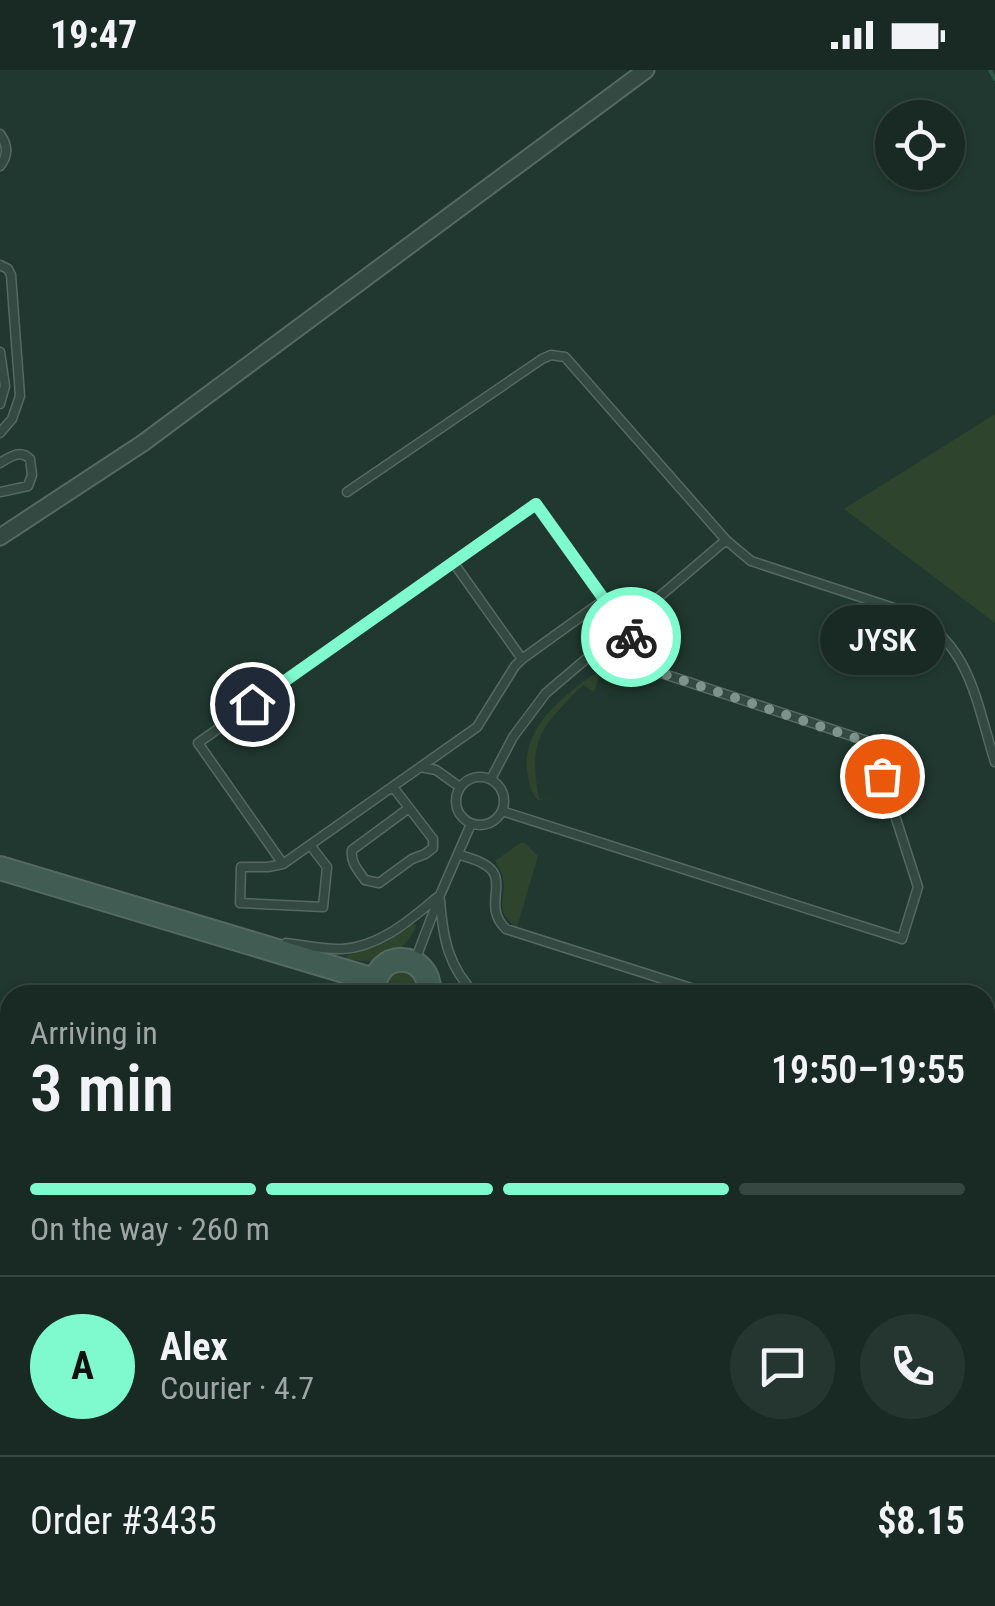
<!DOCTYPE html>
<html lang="en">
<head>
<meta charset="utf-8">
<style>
  :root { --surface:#182a23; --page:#253630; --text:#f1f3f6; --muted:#9fa7a6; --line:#364641; --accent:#7eface }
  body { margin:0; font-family:"Roboto Condensed",sans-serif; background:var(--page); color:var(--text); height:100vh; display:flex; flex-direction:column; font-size:38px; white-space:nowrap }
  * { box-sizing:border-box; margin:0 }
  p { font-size:32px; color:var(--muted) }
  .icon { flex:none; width:55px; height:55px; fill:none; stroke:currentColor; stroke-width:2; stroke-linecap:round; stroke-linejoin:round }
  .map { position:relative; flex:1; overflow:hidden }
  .side { position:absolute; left:0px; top:915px; width:995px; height:622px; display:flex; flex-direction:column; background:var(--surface); border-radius:30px 30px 0 0; box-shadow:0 2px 8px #0004,0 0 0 2px var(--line) }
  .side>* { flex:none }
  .buttons { position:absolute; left:875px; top:30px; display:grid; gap:20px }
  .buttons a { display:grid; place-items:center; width:90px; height:90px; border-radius:50%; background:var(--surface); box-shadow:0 2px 8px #0004,0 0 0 2px var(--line); font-size:50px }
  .pin { position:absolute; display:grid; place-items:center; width:85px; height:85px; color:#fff; margin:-42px; border:5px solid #fff; border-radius:50%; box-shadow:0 2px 10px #0007 }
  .courier { position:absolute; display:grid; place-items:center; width:100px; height:100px; margin:-50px; border:8px solid #7eface; border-radius:50%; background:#fff; color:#222; box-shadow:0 2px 12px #0007 }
  .bubble { position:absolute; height:70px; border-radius:35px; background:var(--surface); box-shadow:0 2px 8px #0004,0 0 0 2px var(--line); font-size:32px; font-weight:600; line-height:70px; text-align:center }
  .overview em { font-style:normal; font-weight:600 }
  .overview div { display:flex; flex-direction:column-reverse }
  .overview { display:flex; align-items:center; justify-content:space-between; height:170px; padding:0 30px }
  h1 { font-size:65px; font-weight:600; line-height:75px }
  .bar { display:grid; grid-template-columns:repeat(4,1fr); gap:15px 10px; align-content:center; height:120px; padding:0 30px }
  .bar i { height:12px; border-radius:8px; background:var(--line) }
  .bar .current { background:var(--accent) }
  .bar p { grid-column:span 4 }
  .line { display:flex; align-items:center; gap:25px; padding:0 30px; border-top:2px solid var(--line) }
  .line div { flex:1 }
  .round { display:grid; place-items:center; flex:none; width:105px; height:105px; border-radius:52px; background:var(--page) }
  .status { display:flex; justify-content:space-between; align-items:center; height:70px; padding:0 50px; background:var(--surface); direction:ltr }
  .status svg { height:28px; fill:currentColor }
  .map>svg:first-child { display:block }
  .green { fill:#2e442d }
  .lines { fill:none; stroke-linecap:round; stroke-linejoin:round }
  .stream { stroke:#2d5847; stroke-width:4 }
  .service-casing { stroke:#546962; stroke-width:11 }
  .minor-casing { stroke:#546962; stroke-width:19 }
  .secondary-casing { stroke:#546962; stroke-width:26 }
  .service { stroke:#334941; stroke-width:8 }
  .minor { stroke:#334941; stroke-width:15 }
  .secondary { stroke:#415c53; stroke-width:22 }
  .done { stroke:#7c948b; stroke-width:10; stroke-dasharray:0 18 }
  .route { stroke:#7eface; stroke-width:12 }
</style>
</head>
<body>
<div class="status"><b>19:47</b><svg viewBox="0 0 49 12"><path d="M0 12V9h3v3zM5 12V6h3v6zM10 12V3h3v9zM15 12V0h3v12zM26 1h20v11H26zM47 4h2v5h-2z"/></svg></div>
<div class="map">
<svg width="995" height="1536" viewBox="0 0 995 1536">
  <rect width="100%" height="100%" fill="#20382f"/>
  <!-- green -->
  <path class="green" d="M995 344V553L844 439Z
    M619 586 621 588 600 604 594 622 583 615C541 658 528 667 539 729L555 728 538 730C530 722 529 712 527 700 522 647 583 613 619 586Z
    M520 773H525L538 786 517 857C492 841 507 830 503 808 502 802 498 796 495 791Z
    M413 853 416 857C401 887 379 895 346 889L347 885 384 873Z
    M394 899 415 903 420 925H383L385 907Z
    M985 1131H995V1389L985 1395Z
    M0 1337 10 1338V1528H664L652 1536H0Z
    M703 1528H849L841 1536H703Z"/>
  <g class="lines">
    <!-- stream -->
    <path class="stream" d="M990 0 995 9
      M985 1222 995 1224
      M0 1413H10
      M0 1512 10 1508
      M258 1528 294 1536
      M415 1536 438 1528"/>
    <!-- service casing -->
    <g class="service-casing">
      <path id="service" d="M0 64C8 75 8 86 0 96
        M0 195 8 199 11 205 20 326 12 349 0 363
        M0 282 5 316 0 334
        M0 393C10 387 20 379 30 389L32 405 28 416 0 422
        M347 422 542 289 551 285 565 287 726 470 751 491 906 542C970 570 976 632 995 692
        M453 492 198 673 283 794 477 657 515 596 522 589
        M420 697 436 700 460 717
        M456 731a24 24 0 1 1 48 0a24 24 0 1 1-48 0Z
        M491 709 513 667 546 623 726 470
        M393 717 433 769V778L425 784 412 789 379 813 365 810C358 800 350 792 352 780L409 738
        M502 741 902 869 918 817 873 677 867 671 655 601 535 434 453 492 522 589 604 530
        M458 784C465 787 475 789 482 793 513 808 480 835 506 859L713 925
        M283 794 268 797H241L240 833 323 837 327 797 310 775
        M440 830C443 868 448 897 476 925
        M286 873C304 875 324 880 342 879 381 877 412 848 440 825
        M416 888 440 825 471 754
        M985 1003 995 996
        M985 1118 995 1113"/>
    </g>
    <!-- minor casing -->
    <g class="minor-casing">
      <path id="minor" d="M0 467 143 373 646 0"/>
    </g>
    <!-- secondary casing -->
    <g class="secondary-casing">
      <path id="secondary" d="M0 798 374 910
        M374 923C372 878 433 879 429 925
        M985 1092 995 1095"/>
    </g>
    <!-- service -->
    <use href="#service" class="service"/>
    <!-- minor -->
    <use href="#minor" class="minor"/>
    <!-- secondary -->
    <use href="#secondary" class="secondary"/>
  </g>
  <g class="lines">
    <!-- done -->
    <path class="done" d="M631 567 655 601 867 672 873 677 882 706"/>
    <!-- route -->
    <path class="route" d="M252 634 536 434 631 567"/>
  </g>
</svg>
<div class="buttons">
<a><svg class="icon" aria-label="locate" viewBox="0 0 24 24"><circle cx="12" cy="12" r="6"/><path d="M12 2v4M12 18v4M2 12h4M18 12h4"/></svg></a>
</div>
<div class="pin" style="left:882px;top:706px;background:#ea580c"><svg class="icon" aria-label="bag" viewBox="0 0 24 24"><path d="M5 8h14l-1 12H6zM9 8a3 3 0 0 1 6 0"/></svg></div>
<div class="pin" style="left:252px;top:634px;background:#1f2937"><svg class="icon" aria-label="home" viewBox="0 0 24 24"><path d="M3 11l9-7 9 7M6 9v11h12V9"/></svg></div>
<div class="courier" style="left:631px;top:567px"><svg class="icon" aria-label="bike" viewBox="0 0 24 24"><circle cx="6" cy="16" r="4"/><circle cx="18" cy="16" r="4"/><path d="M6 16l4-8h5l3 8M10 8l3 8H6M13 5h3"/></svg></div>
<div class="bubble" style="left:820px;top:535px;width:125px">JYSK</div>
<section class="side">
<div class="overview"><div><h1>3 min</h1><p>Arriving in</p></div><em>19:50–19:55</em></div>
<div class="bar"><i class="current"></i><i class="current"></i><i class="current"></i><i></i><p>On the way · 260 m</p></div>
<div class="line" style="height:180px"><b class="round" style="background:var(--accent);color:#111">A</b><div><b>Alex</b><p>Courier · 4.7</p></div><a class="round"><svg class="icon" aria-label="chat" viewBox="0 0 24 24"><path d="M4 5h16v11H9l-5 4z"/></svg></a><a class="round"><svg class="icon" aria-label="phone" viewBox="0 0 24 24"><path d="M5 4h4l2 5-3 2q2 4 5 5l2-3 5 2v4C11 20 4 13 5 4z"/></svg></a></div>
<div class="line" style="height:130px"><div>Order #3435</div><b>$8.15</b></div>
</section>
</div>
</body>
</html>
